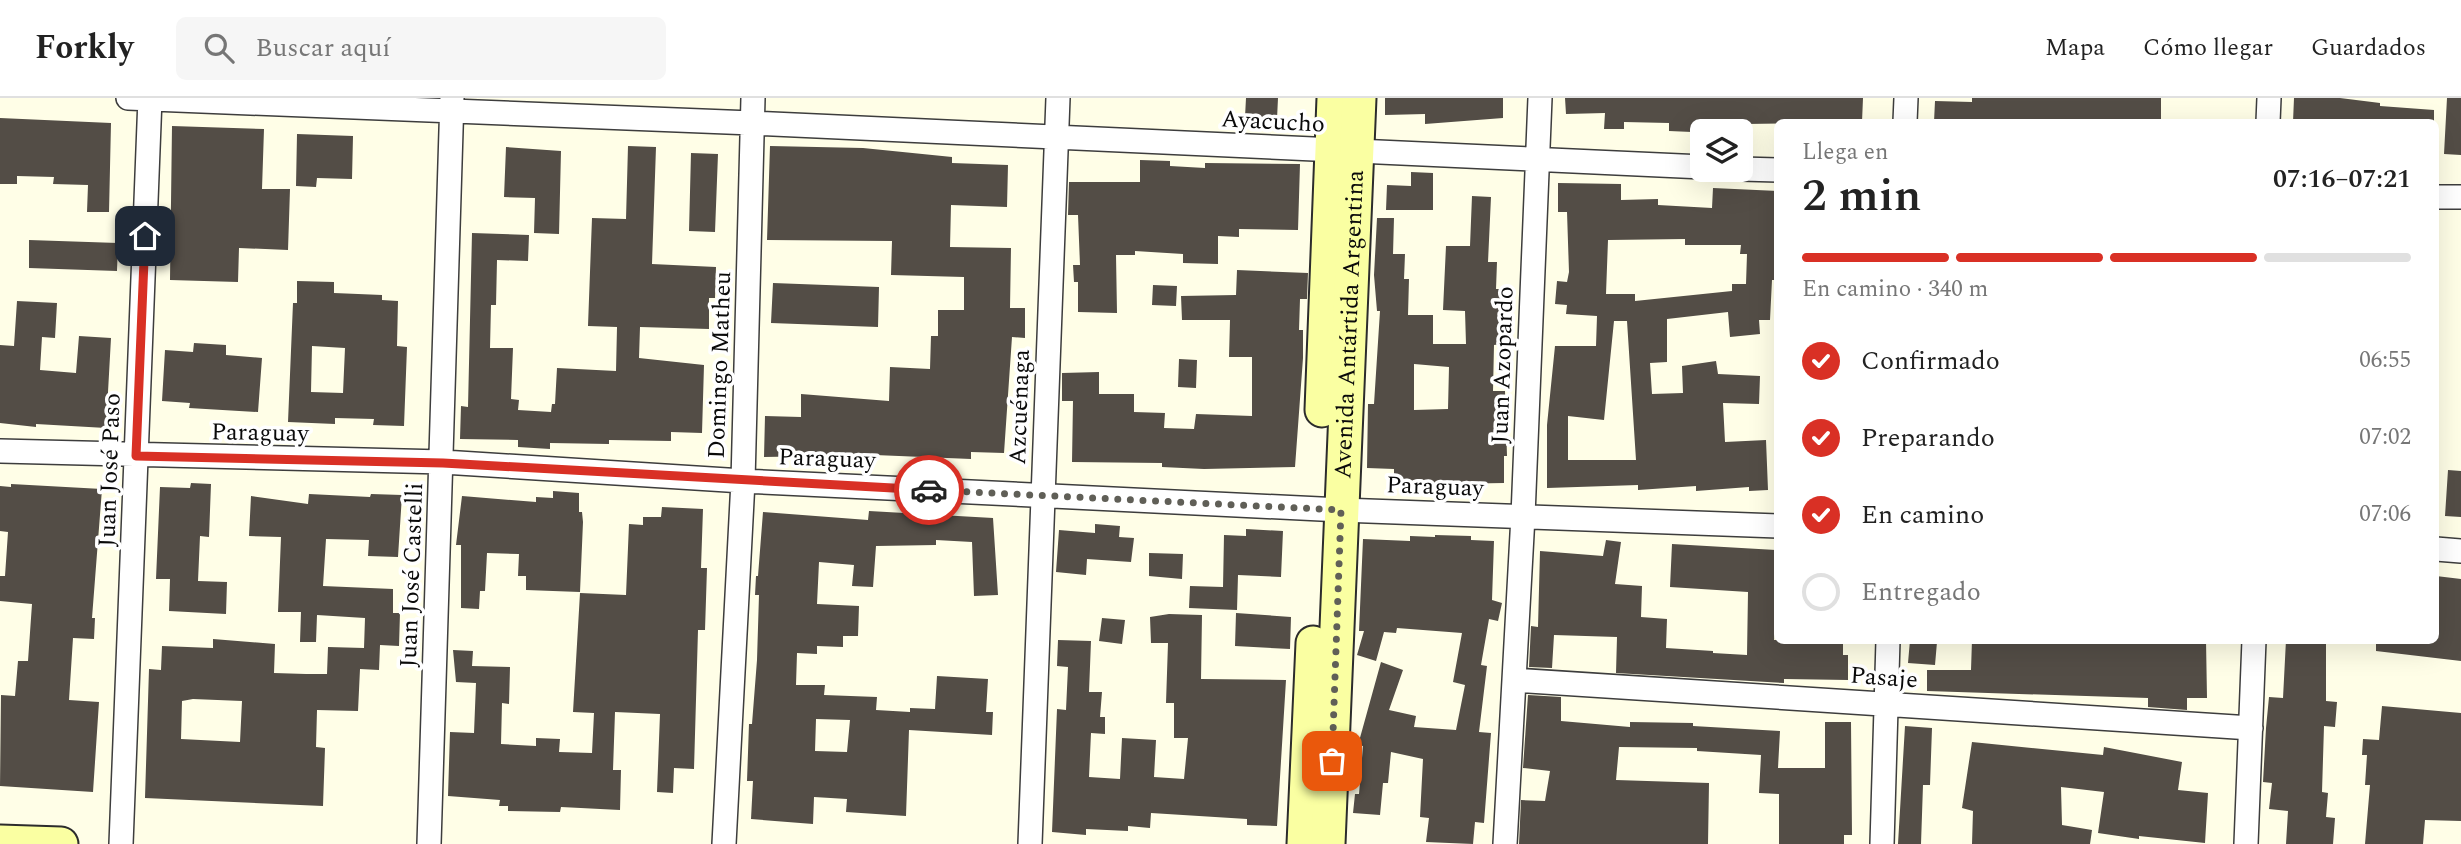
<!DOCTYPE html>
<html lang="es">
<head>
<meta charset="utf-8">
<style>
  :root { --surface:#fff; --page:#f6f6f6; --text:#222; --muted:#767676; --line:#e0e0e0; --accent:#d93025 }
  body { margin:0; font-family:Spectral,serif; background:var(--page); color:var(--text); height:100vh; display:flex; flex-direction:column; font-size:26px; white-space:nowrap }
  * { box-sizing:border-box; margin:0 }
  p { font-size:23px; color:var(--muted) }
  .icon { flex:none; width:38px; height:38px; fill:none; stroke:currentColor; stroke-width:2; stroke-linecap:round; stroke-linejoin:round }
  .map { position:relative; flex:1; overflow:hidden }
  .side { position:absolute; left:1774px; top:21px; width:665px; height:525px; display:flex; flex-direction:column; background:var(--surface); border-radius:10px; box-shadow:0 7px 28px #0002 }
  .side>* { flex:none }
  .buttons { position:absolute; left:1690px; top:21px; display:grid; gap:14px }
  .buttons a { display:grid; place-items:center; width:63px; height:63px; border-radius:10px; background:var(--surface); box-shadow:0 7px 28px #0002; font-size:35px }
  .pin { position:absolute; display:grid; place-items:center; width:60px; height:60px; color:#fff; margin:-30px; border-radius:14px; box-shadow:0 4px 10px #0006 }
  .courier { position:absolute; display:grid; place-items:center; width:70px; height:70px; margin:-35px; border:5px solid #d93025; border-radius:50%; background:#fff; color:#222; box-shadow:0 2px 9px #0007 }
  .head em { font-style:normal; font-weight:600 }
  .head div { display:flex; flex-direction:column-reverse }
  .head { display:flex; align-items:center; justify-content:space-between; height:119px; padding:0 28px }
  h1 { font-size:46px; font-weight:600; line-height:52px }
  .bar { display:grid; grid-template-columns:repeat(4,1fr); gap:10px 7px; align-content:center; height:84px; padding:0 28px }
  .bar i { height:9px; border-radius:5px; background:var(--line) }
  .bar .current { background:var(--accent) }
  .bar p { grid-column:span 4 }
  ol { padding:0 28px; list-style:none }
  li { display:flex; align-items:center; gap:21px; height:77px }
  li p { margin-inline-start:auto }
  li .icon { padding:7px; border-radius:50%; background:var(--accent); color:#fff; stroke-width:4 }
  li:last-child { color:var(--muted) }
  li i { width:38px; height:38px; border:4px solid var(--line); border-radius:50% }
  header { display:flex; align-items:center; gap:42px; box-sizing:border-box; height:98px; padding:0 35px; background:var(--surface); border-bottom:2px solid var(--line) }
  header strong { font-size:33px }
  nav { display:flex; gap:38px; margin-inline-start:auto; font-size:24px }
  .search { width:490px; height:63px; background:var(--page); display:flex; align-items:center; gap:18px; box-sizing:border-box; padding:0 24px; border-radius:10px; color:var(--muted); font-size:26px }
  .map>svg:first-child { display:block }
  .building { fill:#534d46; fill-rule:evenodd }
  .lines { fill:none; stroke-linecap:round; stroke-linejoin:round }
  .minor-casing { stroke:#3d3d3d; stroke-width:26 }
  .secondary-casing { stroke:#2c2c2c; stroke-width:37 }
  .minor { stroke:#fff; stroke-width:23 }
  .secondary { stroke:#faffa2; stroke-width:33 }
  .done { stroke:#605f57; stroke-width:7; stroke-dasharray:0 12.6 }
  .route { stroke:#d93025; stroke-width:9 }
  .labels { text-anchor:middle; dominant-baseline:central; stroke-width:7; stroke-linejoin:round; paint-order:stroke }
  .street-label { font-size:24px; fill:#0a0a0a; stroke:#fff }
</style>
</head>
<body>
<header>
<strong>Forkly</strong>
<div class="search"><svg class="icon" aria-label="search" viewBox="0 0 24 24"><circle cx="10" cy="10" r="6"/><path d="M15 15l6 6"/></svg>Buscar aquí</div>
<nav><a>Mapa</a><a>Cómo llegar</a><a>Guardados</a></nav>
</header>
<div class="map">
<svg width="2461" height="746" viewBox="0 0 2461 746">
  <rect width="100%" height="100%" fill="#fffee7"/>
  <!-- building -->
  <path class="building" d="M1246 0H1278L1277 21 1245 19Z
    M1385 0H1503V20L1425 26V16L1385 17Z
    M1565 0H1863L1862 24 1745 26V33L1692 30V34L1669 33V25L1624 24V31H1604L1605 15 1566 16Z
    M1972 0H2161V24H1934L1935 3 1972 4Z
    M2294 0H2340L2380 5V8L2434 12V24H2293Z
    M2447 0H2461V57L2444 56Z
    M0 20 111 25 109 114H87L88 87 53 86 54 79 17 78V86H0Z
    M172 28 264 31 262 91H290L288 152 239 150 238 184 170 182Z
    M297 36 353 38 352 81 317 80 316 89 296 88Z
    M628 48 656 49 652 166 716 169 715 200H709V231L640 229 639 260 704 267 702 335 671 334V343L609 342V346L550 345V351L518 349V342L460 341 461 308 468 309 472 135 529 137 528 163 497 162 496 207H491L490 250H513L511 301 519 302 518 312 551 314 552 306H555L557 270 616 273 617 229 588 228 592 120 626 121Z
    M770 48 863 50 952 59V65L1008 67 1007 109 951 107 950 149 1011 150 1010 210H1025V240L1012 239 1004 355 971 354V361L875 357 764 359 765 318 801 319V296L889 303 890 269 930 271 931 238H938V212H964V179L891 177 892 143 767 142Z
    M506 49 561 53 559 136 534 135 535 100 504 99Z
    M691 55 718 56 715 134 689 133Z
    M1140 62 1170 63V68L1205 70V65L1300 66 1298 132 1239 131V139L1218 138V166L1183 165V156L1135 153V157H1116L1117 215 1078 214V184H1074L1073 167H1080L1078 117H1068L1069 84H1140Z
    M1411 74 1433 75V112H1386L1387 87 1411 88Z
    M1558 85 1621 86V102L1658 101V107L1712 110 1713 90 1778 93V182H1772L1770 222H1759L1760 236 1730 239 1728 214 1667 221V264L1650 265 1652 296 1683 295 1682 268 1716 263 1718 276 1760 278 1759 306 1723 305 1725 344 1766 342 1768 392 1749 393V389L1696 393V388L1638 392V387L1547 390V327L1555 248H1596L1597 218 1566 216 1567 207 1555 206 1557 183 1567 184 1569 174 1567 114H1558ZM1685 141V147H1741L1740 156H1747L1746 186H1732V193L1635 203V196H1606L1608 142ZM1614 223H1627L1636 362H1568V318L1604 322Z
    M1472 98 1491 99 1488 164H1497L1496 191H1506L1505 207H1501L1502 246 1494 247 1493 293H1505L1507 358H1504V385L1446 386V389L1394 386V371L1367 370 1368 306H1374L1380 213H1377L1374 177 1377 120H1394L1393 156H1405L1404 181H1409L1408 217H1433V246H1466L1465 213 1443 212 1446 148H1470ZM1414 266 1449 269 1448 311 1414 312Z
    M29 142 118 145 117 173 29 170Z
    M1237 172 1308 175 1307 201H1300L1299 232H1303V260L1295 369 1204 371 1162 369V365L1072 364 1073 303H1062V275L1099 274V296H1134V314L1165 315 1164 330 1194 331 1196 316 1252 318V259H1229L1230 222H1182L1181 198 1236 197Z
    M297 183 334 184V195L382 197V202L398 203 397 248 407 249 404 328 373 327 374 321 335 320V326L288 324 293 205H297ZM312 248 345 250 343 295 311 294Z
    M773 185 879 189 878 229 771 225Z
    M1153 187 1177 188 1176 208 1152 207Z
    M17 203 57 205 55 240 42 239 40 272 76 275 79 238 111 240 106 330 36 326V329L0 325V247L14 248Z
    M194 245 226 247V257L262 260 258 314 189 310 190 305 162 303 165 252 193 254Z
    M1179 261 1197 262 1196 290 1178 289Z
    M2448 372 2461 373V419L2445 418Z
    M191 385 211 386 209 439 200 438 198 483 227 484 226 516 169 513 170 481H156L160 389 190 390Z
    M11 386 102 391 92 520H95L94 541 73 540 69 602 99 604 93 694 0 688 1 597 15 598 18 563H28L32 506 0 503V478H5L8 434 0 433V388L11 389Z
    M553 393 579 395V414H582L583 424 580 494 526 492V478H518L519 456 487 455 485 493H480L479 511 461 510V447H456L462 398 536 404V399L553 400Z
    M309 396 370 399 371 396 402 397 398 459 368 458 369 442 326 441 323 488 393 491V515H400L399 548 380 547 379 572 360 571 358 613 317 612 316 649 325 650 323 708 145 700 149 571 161 572 162 548 213 550V541L275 546 274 575 306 576H327L328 549 364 550 365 520 317 517 316 544H300L301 514H278L281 439 249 438 251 398 308 406ZM193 601 242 603 240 644 181 641 182 603Z
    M662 409 703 411 701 470H707L705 532H698L694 671 674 670 673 695 657 694 660 616 615 614 613 672H621L620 712 561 709 560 714 508 713V708H499L500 702 448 698 450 634 474 635 476 585 456 584 453 552 473 553 472 568 510 569 509 606 502 605 501 646 536 648V640L560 641 559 654 592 655 594 615 573 614 580 495 626 497 629 426 643 427V419H661Z
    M869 413 993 420 998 497 974 498 972 444 936 442V447L876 448 873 489 852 488 854 467 819 464 817 506 859 508 858 538H843V549L817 548V556L797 555 796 587H825L824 597 877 599 876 612 910 614V610L935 611 937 578 988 581 986 614H993L992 637 909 632 906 718 846 714 847 701 814 699 813 726 751 721 753 683H747L749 626H752L757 562 759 497H755L756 478H758L763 414 868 422ZM816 621 850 622 847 654 815 653Z
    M1095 426 1120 428 1119 439 1134 440 1131 464 1087 461 1086 477 1056 474 1059 432 1095 435Z
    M1246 431 1283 433 1281 479 1238 477 1237 512 1189 510 1190 488 1223 489 1224 437 1246 438Z
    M1435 437 1471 438V442L1494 443 1492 502 1502 505 1498 523 1489 521 1481 567 1487 568 1479 634 1491 635 1484 725 1475 724 1473 746 1426 744 1429 720 1420 719 1423 661 1391 654 1388 685H1383L1380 717 1353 715 1355 696H1359L1363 648 1358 647 1381 564 1403 572 1389 612 1416 618 1414 629 1456 632 1465 587 1453 584 1462 535 1397 530 1396 535 1384 534 1376 563 1357 557 1364 533H1359L1363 441 1410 443V438L1435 439Z
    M1606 442 1621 444 1615 486 1642 488 1641 519 1667 521 1666 550 1713 553V555L1747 557 1748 494 1670 489 1672 446 1776 452 1774 542H1843V557H1848V582L1784 581V585L1616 575 1617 539 1554 537 1552 570 1529 569 1531 528 1538 529 1540 453 1603 458Z
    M1149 455 1183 456 1182 481 1149 478Z
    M2436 478 2461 481V563L2376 553V542H2436Z
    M1236 515 1291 519 1290 551 1235 548Z
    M1169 516 1202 517 1201 581 1286 582 1277 728 1247 727V721L1151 715 1150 730 1128 728V733L1086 731V737L1052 734 1057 611 1066 612 1068 569 1057 568 1058 542 1091 543 1089 594H1102L1100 619H1105V636L1091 635 1089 679 1120 681 1122 640 1156 642 1154 679 1184 681 1188 640H1174V605H1166L1168 545H1151L1150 519Z
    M1102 520 1125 522 1122 546 1099 543Z
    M1910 542 1937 544 1935 567 1908 565Z
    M1972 542H2206L2207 600H2187V612L2148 609V600L1927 593V572H1971Z
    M2286 542H2326V603L2337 604 2335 629 2324 628 2322 694 2328 695 2326 719 2335 720 2333 746H2286L2288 713 2269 711 2272 685 2263 684 2266 630 2269 599 2283 600Z
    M1528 597 1561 599V623L1630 629V624L1693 625V628L1780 633 1778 670H1825V624H1851L1852 737H1844V746H1779V696L1759 695 1761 657 1697 653V650L1619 649 1616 682 1709 685 1708 746H1519L1521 702 1545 703 1550 673 1523 670Z
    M2382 608 2461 615V723L2425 722 2423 746H2365L2370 687H2365L2367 657H2362L2363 641 2379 642Z
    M1905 628 1932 630 1930 687H1923L1921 746H1898Z
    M1972 644 2103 657 2104 649 2182 664 2178 692 2208 695 2205 745 2139 738V741L2098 735 2104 694 2061 689 2062 727 2092 732 2090 746H1972L1973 713 1962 710Z"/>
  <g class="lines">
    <!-- minor casing -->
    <g class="minor-casing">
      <path id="minor" d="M128 0 752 25 1703 69
        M1905 24 1906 0
        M2268 24 2269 0
        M1741 71 1778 72
        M2436 99H2461
        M0 353 443 364 743 383 1341 412 1778 428
        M2436 451 2461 453
        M1514 582 2251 630
        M121 746 150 0
        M429 746 452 0
        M724 746 743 383 753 0
        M1030 746 1058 0
        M1505 746 1523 418 1540 0
        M1882 746 1888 542
        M2246 746 2254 542"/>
    </g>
    <!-- secondary casing -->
    <g class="secondary-casing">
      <g id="secondary">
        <path d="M1322 312 1334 0"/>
        <path d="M0 744 61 746"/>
        <path d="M1304 746 1313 545"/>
        <path id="s1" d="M1328 746 1359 0"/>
      </g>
    </g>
    <!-- minor -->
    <use href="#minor" class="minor"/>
    <!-- secondary -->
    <use href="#secondary" class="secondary"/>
  </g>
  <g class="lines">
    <!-- done -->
    <path class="done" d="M929 392 1341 412 1332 663"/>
    <!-- route -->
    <path class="route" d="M145 138 136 358 443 365 929 392"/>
  </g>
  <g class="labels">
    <!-- street labels -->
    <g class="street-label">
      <text transform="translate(1273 24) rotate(3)">Ayacucho</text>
      <text stroke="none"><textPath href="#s1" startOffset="520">Avenida Antártida Argentina</textPath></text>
      <text transform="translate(720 267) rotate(-88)">Domingo Matheu</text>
      <text transform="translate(1503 267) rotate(-88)">Juan Azopardo</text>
      <text transform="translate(1020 309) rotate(-88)">Azcuénaga</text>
      <text transform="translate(260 335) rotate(1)">Paraguay</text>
      <text transform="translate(827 361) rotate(2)">Paraguay</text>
      <text transform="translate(110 372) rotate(-88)">Juan José Paso</text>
      <text transform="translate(1435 389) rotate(2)">Paraguay</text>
      <text transform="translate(412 477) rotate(-88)">Juan José Castelli</text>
      <text transform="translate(1884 580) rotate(4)">Pasaje</text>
    </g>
  </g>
</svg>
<div class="buttons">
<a><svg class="icon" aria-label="layers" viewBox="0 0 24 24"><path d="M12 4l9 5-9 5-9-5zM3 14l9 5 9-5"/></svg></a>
</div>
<div class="pin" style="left:1332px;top:663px;background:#ea580c"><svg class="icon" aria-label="bag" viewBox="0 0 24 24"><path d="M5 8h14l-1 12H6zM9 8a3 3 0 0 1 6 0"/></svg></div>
<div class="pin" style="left:145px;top:138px;background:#1f2937"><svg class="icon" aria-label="home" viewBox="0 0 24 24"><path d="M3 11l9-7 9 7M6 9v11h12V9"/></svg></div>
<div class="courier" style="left:929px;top:392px"><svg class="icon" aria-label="car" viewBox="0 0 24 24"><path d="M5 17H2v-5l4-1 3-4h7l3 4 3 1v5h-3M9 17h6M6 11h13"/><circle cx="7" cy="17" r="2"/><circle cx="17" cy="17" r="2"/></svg></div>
<section class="side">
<div class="head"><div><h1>2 min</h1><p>Llega en</p></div><em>07:16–07:21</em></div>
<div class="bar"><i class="current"></i><i class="current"></i><i class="current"></i><i></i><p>En camino · 340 m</p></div>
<ol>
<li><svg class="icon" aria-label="check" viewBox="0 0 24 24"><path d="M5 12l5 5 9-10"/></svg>Confirmado<p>06:55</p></li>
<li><svg class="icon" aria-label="check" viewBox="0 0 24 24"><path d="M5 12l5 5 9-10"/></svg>Preparando<p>07:02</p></li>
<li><svg class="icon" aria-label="check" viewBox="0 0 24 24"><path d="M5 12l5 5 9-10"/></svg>En camino<p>07:06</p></li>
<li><i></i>Entregado</li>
</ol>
</section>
</div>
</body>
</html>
